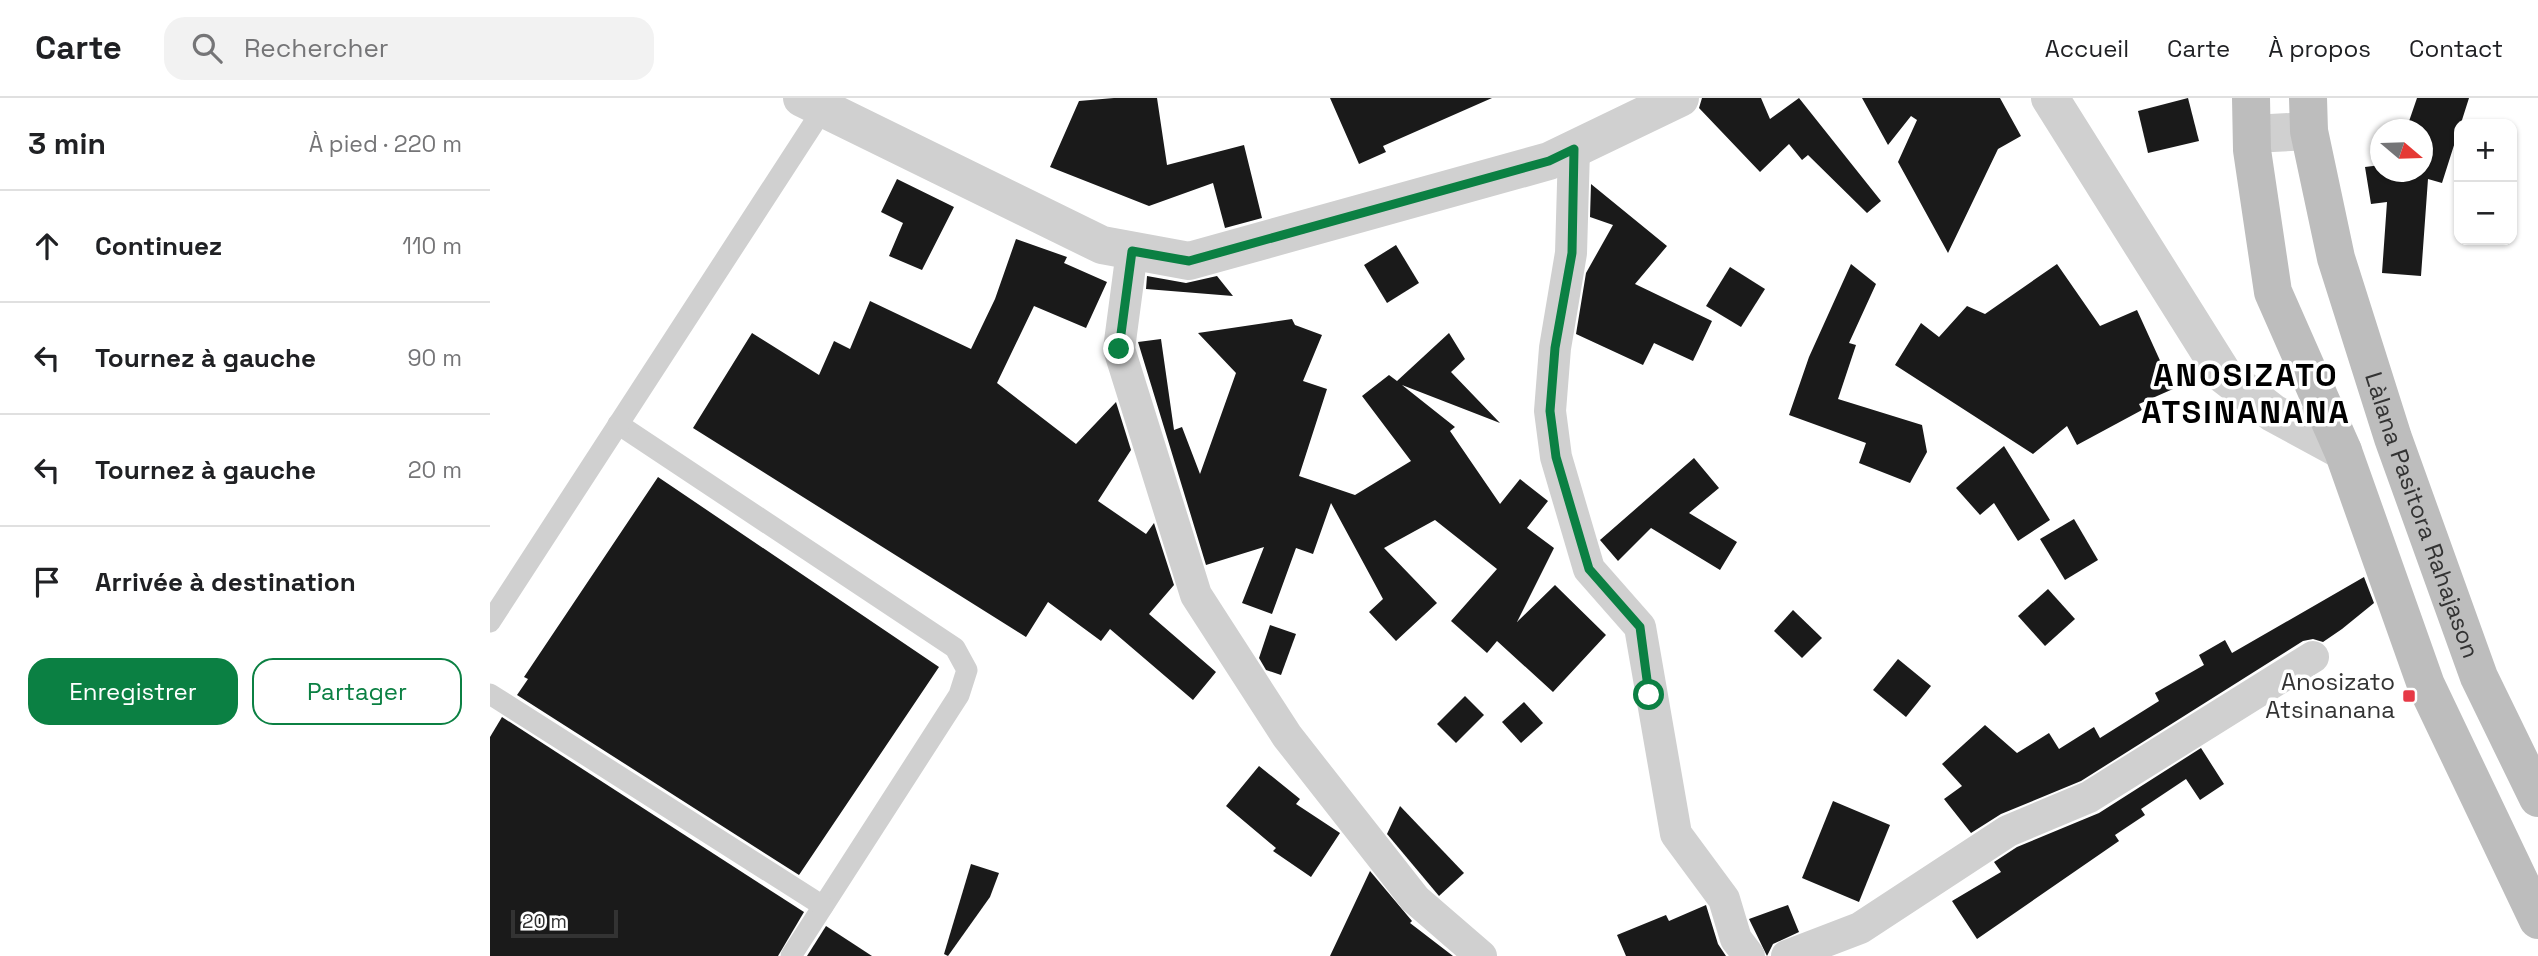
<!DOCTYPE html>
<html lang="fr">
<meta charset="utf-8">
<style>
:root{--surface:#fff;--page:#f2f2f2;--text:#202124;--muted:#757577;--line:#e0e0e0;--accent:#0b8043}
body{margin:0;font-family:"Space Grotesk",sans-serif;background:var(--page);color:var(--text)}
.controls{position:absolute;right:21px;top:21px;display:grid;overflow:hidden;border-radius:14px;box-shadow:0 2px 5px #0004}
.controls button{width:63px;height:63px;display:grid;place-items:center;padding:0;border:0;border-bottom:2px solid var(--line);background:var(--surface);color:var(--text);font:35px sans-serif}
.compass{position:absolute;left:1880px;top:21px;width:63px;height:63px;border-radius:50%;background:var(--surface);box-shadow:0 2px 5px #0004;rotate:109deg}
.scale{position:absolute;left:21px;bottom:18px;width:107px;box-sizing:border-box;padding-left:7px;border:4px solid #333;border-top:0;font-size:19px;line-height:24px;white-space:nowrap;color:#333;-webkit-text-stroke:5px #fff;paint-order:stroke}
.stop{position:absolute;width:21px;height:21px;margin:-16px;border:5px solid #0b8043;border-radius:50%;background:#fff}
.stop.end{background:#0b8043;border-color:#fff;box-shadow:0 2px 7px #0008}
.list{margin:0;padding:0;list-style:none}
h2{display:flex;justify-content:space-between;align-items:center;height:91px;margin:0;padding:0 28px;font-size:30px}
h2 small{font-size:23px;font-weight:400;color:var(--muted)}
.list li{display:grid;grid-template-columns:46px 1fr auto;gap:21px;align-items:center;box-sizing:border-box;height:112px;padding:0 28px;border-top:2px solid var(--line)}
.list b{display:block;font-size:26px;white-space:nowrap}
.list em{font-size:23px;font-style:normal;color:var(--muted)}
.actions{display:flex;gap:14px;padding:21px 28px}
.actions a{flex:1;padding:16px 0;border:2px solid var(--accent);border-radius:21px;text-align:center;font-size:24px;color:var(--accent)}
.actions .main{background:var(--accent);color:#fff}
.icon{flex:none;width:38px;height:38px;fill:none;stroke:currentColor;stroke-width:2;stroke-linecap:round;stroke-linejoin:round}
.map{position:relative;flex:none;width:2048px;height:858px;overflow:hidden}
header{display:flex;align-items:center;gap:42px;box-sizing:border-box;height:98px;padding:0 35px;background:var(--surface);border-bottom:2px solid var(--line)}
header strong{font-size:33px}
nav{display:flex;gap:38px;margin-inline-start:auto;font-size:24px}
.search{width:490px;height:63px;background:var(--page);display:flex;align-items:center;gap:18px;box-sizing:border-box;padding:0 24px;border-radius:21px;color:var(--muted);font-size:26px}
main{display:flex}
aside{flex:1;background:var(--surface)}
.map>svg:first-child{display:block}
.building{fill:#1a1a1a}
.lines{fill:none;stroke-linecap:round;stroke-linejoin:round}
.service{stroke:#d0d0d0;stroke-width:21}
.pedestrian{stroke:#d0d0d0;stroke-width:32}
.minor{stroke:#d0d0d0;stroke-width:38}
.secondary{stroke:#bdbdbd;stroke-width:38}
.route{stroke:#0b8043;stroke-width:9}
.poi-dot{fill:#e63946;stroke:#fff;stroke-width:2.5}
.labels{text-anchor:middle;stroke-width:7;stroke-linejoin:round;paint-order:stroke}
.street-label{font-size:24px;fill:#333;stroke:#fff}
.poi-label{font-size:24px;fill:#333;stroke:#fff;text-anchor:end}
.district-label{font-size:32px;font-weight:bold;letter-spacing:2px;fill:#000;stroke:#fff}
</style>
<header>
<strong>Carte</strong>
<div class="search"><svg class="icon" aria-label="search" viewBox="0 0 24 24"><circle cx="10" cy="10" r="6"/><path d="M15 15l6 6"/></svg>Rechercher</div>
<nav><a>Accueil</a><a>Carte</a><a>À propos</a><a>Contact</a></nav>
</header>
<main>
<aside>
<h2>3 min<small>À pied · 220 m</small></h2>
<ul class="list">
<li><svg class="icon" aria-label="ahead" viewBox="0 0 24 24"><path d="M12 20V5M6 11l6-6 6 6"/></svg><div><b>Continuez</b></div><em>110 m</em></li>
<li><svg class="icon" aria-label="left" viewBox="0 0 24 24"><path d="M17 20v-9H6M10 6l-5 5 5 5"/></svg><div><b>Tournez à gauche</b></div><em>90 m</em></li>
<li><svg class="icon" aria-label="left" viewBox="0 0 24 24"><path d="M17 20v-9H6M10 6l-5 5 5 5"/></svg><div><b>Tournez à gauche</b></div><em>20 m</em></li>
<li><svg class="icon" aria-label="arrive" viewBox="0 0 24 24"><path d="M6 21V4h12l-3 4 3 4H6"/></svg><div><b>Arrivée à destination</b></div></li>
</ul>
<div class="actions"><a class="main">Enregistrer</a><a>Partager</a></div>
</aside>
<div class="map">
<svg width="2048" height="858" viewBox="0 0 2048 858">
<rect width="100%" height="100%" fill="#fff"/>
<!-- building -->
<g class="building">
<path d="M624,0H667L677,67L754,47L772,120L735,130L723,85L659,108L560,69L589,3Z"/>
<path d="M840,0H1002L893,48L896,54L869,66Z"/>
<path d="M1212,0H1271L1280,21L1309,0L1391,103L1377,115L1318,57L1312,62L1299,46L1270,74L1209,10Z"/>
<path d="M1372,0H1510L1531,38L1508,51L1458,155L1408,64L1427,22L1421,18L1398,47Z"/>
<path d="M1698,0L1709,43L1658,55L1648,13Z"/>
<path d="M1927,0H1979L1952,85L1938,81L1931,178L1892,175L1897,104L1881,106L1875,69L1891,67V74H1933V32H1916Z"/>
<path d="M407,81L464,109L432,172L399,158L413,125L391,114Z"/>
<path d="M1101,86L1177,148L1145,186L1222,223L1203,263L1164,245L1153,267L1086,236L1096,175L1123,127L1100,119Z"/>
<path d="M526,141L577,159L574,165L617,184L596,230L544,208L507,285L586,346L626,304L641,352L608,403L656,436L664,425L684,487L659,516L726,574L703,602L620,531L611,543L558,504L536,539L203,330L262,235L329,277L344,243L360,251L380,203L481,251L505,201Z"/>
<path d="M906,147L929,185L897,205L874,167Z"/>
<path d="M1361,166L1386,186L1359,245L1366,247L1348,301L1432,327L1437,354L1420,385L1369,365L1376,345L1299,317L1319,259Z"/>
<path d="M1567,166L1610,228L1647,212L1683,291L1649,306L1652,312L1587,347L1577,328L1543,356L1405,267L1431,225L1449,239L1477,208L1495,216Z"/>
<path d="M1240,169L1275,191L1251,229L1216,208Z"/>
<path d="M657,178L696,185L727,178L743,198L656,191Z"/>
<path d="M802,221L805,227L832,237L813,283L837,291L809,378L865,397L921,363L872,298L899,277L907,283L959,235L975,261L961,274L1010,325L912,287L965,329L960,333L1010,406L1030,381L1058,403L1037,430L1064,450L1027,524L1065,487L1116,537L1063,594L1007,543L997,555L961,523L1007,471L945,422L894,450L947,505L906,543L879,514L893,501L841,405L823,456L806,450L782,516L752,505L774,449L716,467L648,244L671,241L684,332L692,329L710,376L746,275L708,235Z"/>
<path d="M1514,348L1560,422L1528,443L1504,405L1490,417L1466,390Z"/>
<path d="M1204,360L1229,390L1199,415L1247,444L1230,472L1161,430L1128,463L1110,442Z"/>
<path d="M168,379L449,569L309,777L27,597L38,581L34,579Z"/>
<path d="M1584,421L1608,462L1575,482L1550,441Z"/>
<path d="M1874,479L1884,505L1852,531L1833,544L1823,541L1813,543L1591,683L1511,716L1481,735L1454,701L1472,688L1452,666L1495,627L1527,655L1559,635L1569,651L1604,629L1610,640L1669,603L1665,595L1714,567L1709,557L1735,542L1742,555Z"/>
<path d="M1558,491L1585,521L1555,548L1528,518Z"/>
<path d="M1303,512L1332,540L1312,560L1284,533Z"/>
<path d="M780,527L806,536L791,577L776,572L769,560Z"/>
<path d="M1408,561L1441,588L1416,619L1383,592Z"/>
<path d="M975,598L994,617L966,645L947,626Z"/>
<path d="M1034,604L1053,625L1031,645L1012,624Z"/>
<path d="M12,619L314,814L288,858H0V639Z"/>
<path d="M1711,650L1734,686L1710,702L1696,681L1651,711L1655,717L1625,737L1629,743L1487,841L1462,803L1511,774L1504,764L1527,749L1609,715Z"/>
<path d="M769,668L810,701L806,706L850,735L821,779L783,753L786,750L736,708Z"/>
<path d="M1343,703L1400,727L1369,804L1312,780Z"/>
<path d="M910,708L974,775L949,798L897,736Z"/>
<path d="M481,766L509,775L500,799L458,858L454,856Z"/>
<path d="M880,773L922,823L920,825L963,858H840Z"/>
<path d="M1216,807L1228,846L1236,858H1136L1127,837L1176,817L1179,823Z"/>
<path d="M1298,807L1309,834L1283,846L1277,858L1259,821Z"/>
<path d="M336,828L382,858H317Z"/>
</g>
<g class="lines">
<!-- service -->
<g class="service">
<path d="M128,326L465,550L477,572L469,597L301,858"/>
<path d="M0,524L333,11"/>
<path d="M0,596L333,808"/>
</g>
<!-- pedestrian -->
<g class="pedestrian">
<path d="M1084,52L1081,155L1065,250L1060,313L1066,359L1099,471L1150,529L1186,736L1234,801L1246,841L1259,858"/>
<path d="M642,153L629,251L706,497L797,638L925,801L991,858"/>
<path d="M1297,858L1370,830L1518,733L1599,699L1823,559"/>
</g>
<!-- minor -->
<g class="minor">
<path d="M312,0L612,147L699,163L1059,63L1190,0"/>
<path d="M1560,0L1734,277L1783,315L1853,353"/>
<path d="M1762,36L1819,33"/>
</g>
<!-- secondary -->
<g class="secondary">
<path d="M1761,0L1762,52L1783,194L1853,353L1936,587L2048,822"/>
<path id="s1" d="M1818,0L1819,33L1846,160L1903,340L1989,579L2048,700"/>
</g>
</g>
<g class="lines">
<!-- route -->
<path class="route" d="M629,251L642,153L699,163L1059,63L1084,51L1082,155L1065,250L1060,313L1066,359L1099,471L1150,529L1159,597"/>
</g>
<!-- markers -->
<rect class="poi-dot" x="1912" y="591" width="14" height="14" rx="3.5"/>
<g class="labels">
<!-- street labels -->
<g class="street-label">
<text dy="8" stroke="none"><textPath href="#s1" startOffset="434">Làlana Pasitora Rahajason</textPath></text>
</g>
<!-- poi labels -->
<g class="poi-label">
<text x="1905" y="592">Anosizato<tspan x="1905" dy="28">Atsinanana</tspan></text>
</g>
<!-- district labels -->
<g class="district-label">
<text x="1756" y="288">ANOSIZATO<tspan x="1756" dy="37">ATSINANANA</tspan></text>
</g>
</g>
</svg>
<div class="controls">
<button>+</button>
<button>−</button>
</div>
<svg class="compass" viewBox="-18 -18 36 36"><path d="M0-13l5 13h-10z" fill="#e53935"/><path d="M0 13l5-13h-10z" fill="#757577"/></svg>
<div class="scale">20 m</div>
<div class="stop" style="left:1159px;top:597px"></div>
<div class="stop end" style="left:629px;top:251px"></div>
</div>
</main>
